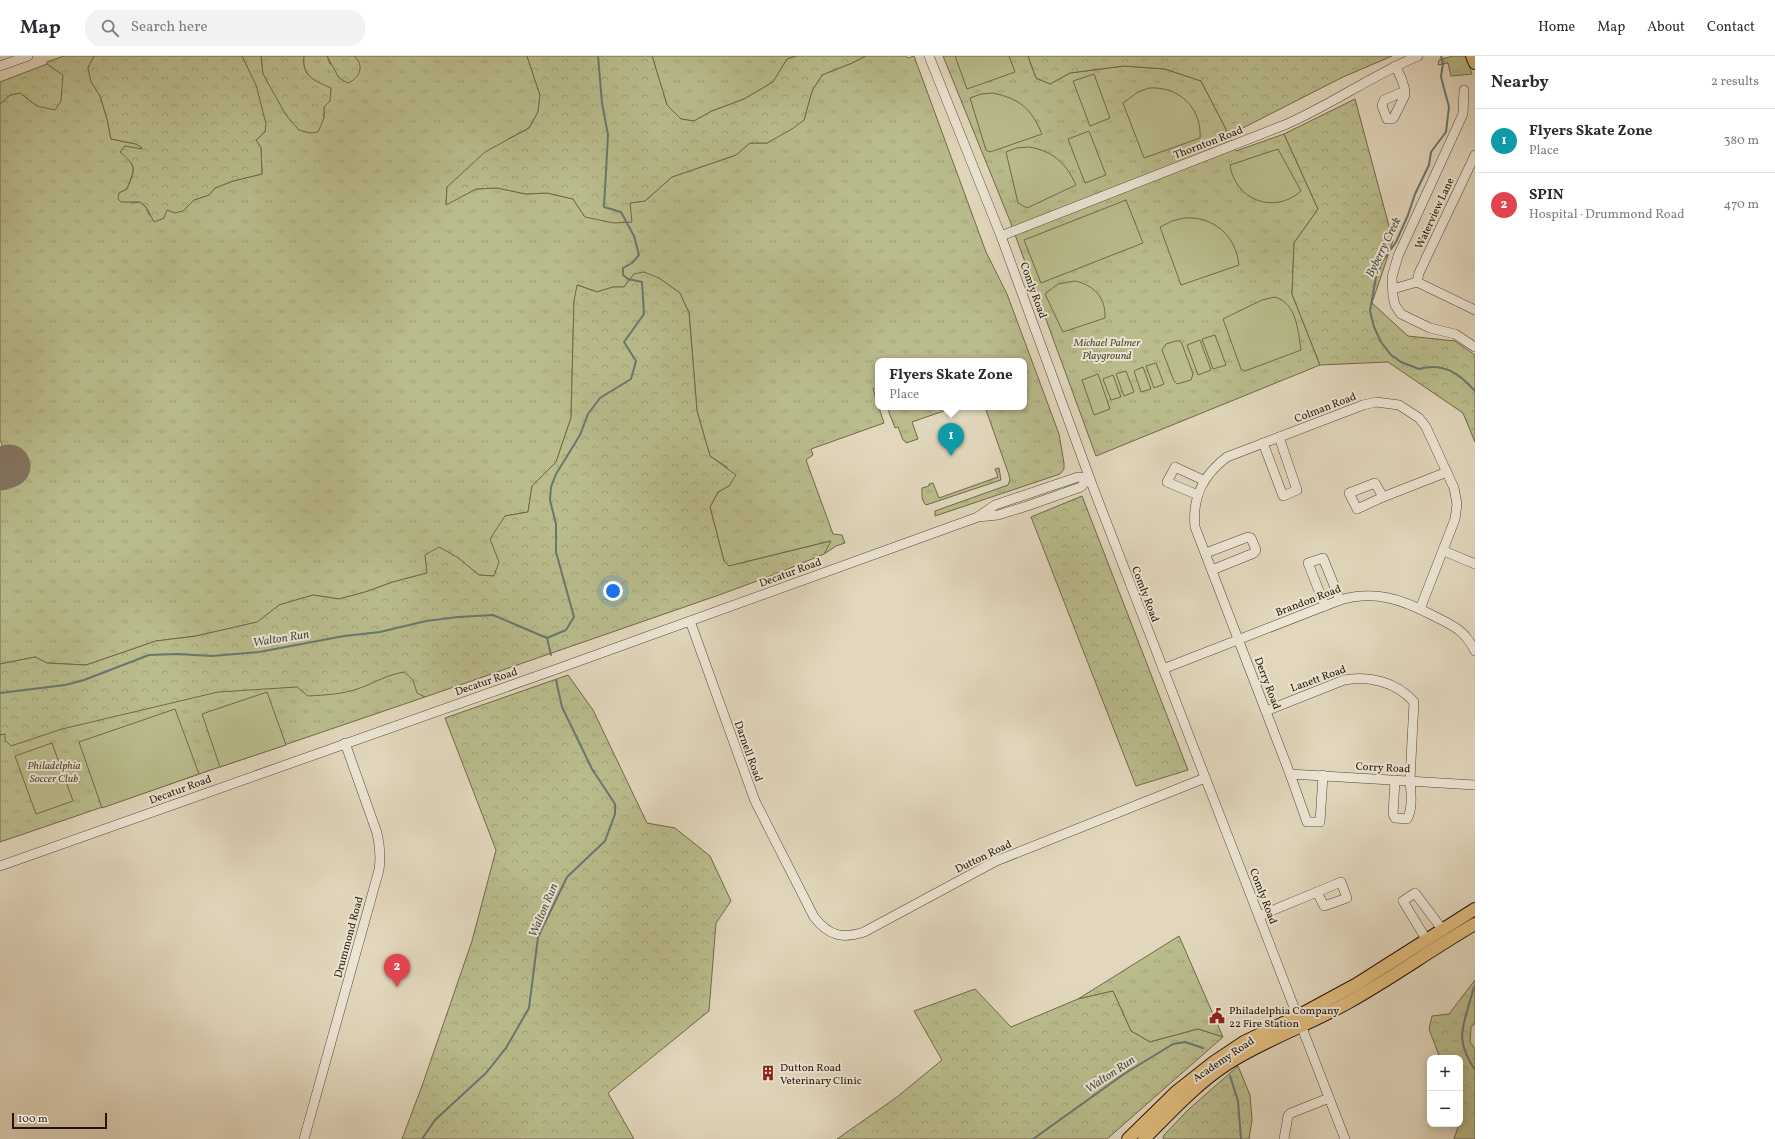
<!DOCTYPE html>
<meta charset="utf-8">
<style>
:root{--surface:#fff;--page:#f2f2f3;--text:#2b2b33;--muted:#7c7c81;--line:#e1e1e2;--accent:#8f2418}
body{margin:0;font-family:Vollkorn,serif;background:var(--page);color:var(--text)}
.controls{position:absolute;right:12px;bottom:12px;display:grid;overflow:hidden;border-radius:8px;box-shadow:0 2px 10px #0003}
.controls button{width:36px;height:36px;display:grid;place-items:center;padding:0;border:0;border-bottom:1px solid var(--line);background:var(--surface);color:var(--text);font:20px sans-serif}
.scale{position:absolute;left:12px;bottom:10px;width:95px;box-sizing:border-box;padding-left:4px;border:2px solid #251508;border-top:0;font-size:11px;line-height:14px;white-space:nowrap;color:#251508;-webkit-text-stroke:3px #ece5d4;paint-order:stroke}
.you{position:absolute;left:613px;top:535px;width:14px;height:14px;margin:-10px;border:3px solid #fff;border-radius:50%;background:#1a73e8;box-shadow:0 0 0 6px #1a73e833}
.badge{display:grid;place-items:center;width:26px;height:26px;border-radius:50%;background:var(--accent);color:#fff;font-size:13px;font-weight:700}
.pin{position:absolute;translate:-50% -33px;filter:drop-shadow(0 1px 2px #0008)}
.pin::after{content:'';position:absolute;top:21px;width:14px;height:12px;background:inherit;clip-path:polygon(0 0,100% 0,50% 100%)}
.popup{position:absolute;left:875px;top:302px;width:152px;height:52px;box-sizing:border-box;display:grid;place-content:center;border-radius:8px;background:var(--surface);filter:drop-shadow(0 1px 3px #0005);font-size:13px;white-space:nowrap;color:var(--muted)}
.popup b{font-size:15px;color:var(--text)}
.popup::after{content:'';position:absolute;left:50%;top:100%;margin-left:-8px;border:8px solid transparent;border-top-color:var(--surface)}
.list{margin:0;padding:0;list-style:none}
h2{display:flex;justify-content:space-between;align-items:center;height:52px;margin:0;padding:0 16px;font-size:17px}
h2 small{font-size:13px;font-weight:400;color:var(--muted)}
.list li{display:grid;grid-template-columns:26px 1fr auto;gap:12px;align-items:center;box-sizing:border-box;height:64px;padding:0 16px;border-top:1px solid var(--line)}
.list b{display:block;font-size:15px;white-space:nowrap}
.list p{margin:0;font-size:13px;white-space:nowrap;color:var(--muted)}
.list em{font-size:13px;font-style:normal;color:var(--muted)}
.icon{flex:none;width:22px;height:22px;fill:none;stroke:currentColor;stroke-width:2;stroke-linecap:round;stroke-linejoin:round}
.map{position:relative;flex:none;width:1475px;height:1083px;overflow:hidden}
header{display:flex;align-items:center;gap:24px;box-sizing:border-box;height:56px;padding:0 20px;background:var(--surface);border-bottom:1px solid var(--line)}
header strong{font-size:19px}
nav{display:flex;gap:22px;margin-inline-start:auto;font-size:14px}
.search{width:280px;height:36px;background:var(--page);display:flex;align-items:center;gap:10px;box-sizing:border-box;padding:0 14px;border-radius:16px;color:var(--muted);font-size:15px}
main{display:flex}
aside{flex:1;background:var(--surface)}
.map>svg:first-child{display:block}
.grass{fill:url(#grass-tufts);stroke:#70684a}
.forest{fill:url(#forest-crowns);stroke:#70684a}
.pitch{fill:#babc8c;stroke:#70684a}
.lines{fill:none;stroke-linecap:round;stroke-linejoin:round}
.stream{stroke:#687770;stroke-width:2}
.runway{stroke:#847662;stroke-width:43}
.minor-casing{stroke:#544635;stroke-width:10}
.major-casing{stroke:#251508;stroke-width:14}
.minor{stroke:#ece5d4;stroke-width:9}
.major{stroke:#e1bc7e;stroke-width:12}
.labels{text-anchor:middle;stroke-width:4;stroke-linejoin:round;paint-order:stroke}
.street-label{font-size:11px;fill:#251508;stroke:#ece5d4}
.park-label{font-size:11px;font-style:italic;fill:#524730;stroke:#ece5d4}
.poi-label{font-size:11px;fill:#251508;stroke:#ece5d4;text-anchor:start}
.water-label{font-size:12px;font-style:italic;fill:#4c4e45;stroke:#ece5d4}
</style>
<header>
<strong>Map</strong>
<div class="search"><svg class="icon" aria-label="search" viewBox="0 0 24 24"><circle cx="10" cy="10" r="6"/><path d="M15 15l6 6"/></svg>Search here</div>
<nav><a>Home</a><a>Map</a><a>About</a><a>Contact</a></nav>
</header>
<main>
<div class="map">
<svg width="1475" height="1083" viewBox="0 0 1475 1083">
<defs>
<pattern id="grass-tufts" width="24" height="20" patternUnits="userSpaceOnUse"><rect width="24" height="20" fill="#babc8c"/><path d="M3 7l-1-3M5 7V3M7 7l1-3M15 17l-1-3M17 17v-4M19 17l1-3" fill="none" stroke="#a0a177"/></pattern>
<pattern id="forest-crowns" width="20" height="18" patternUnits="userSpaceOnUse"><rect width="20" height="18" fill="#babc8c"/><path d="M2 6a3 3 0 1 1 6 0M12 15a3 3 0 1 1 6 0" fill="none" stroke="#a0a177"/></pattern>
</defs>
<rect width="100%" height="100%" fill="#e2d7bd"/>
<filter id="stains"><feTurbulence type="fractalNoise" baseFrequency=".005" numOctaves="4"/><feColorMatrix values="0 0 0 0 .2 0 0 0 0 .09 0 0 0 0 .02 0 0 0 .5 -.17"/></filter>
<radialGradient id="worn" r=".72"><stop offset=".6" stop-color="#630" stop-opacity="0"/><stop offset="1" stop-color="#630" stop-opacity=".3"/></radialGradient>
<!-- grass -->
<g class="grass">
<path d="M64,0H94L88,12L91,25L100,40L107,63L111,83L136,88L141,91L142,94L125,90L121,96C138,111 134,113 127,133L119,137L132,147L140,146L146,151L149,159L167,154L183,155L194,144L209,139L215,132L233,125L262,118L261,92L256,84L265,76L242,0H261L263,18L324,62V51L331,33C316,25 301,21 304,0H327L330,8L359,5L354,0H527L540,39L538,56L529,72L510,82L447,131L446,148L476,133L497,132L526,138L547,137L573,143L585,161L630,147L645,145L672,121L736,99L750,87H767L804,64L812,35L822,19L852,7L866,0H906L908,2L914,0L986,196L1007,238L1059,378L1064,407V413L1060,418L935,460V455L1008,429L1010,424L1009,419L985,351H1024V305H878V331L873,333L884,367L811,393L813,399L806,404L833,478L842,479L845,487L836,490L824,498L830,485L729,510L724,505L710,451L718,436L729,430L727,411L710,400L697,355L689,257L680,237L659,222L634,218L624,231H613L597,236L578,229L574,245L571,362L556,406L532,430L528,456L505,460L500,506L494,520L479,519L457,501L427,517L393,526L365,536L339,543L313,539L279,549L258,566L196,580L156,585L86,609L47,607L35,601L0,608V433L15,427L0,383V48L10,39L20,37L37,50L63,20L47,8V6Z"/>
<path d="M652,0H797L787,3L773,26L744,43L712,55L694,65L681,63L667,49Z"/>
<path d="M943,0H1028L1036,22L1050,28L1070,17L1124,10L1165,13L1201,25L1229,79L1236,95L1284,78L1318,153L1294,187L1292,238L1320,309L1096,400L1010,165Z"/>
<path d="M1453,0H1466L1472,18L1451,20L1448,7L1438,9L1439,4Z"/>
<path d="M887,351H955L912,366L918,383L906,387L905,385L903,384L898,371L895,372Z"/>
<path d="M999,412L1001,424L926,449C921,444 922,438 922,432L929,430V428L933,427L939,442L998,421L995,413Z"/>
<path d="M412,610L425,641L0,786V679L56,664L248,620Z"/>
<path d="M1179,880L1223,981L1198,973L1150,986L1131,975L1113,935L1078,943Z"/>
</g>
<!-- forest -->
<g class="forest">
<path d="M94,0H242L256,29L266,68L265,76L256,84L261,92L262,118L233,125L215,132L209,139L194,144L183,155L175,157L167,154L164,162L154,166L146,151L140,146H121L118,143L119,137L127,133C135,113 138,111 120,96L125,90L142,93L141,91L136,88L111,83L107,63L100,40L91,26L88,12Z"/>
<path d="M261,0H304C301,21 316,25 331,32L330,45L324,51V62L318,76L310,77L299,74L286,59L263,18Z"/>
<path d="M327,0H354C365,9 360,22 348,27L339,22Z"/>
<path d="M527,0H652L667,49L681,63L694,65L712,55L744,43L773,26L787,3L797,0H866L852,7L822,19L812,35L804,64L792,73L767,87H750L736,99L672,121L645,145L630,147L632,166L614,167L585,161L573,143L547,137L526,138L497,132L476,133L446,149L447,131L485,96L529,72L538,56L540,39Z"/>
<path d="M1028,0H1392L1343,21L1229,79L1201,25L1165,13L1124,10L1070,17L1050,28L1036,22Z"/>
<path d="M47,8L63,19L61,45L55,54L37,50L20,37L10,39L0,48V26Z"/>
<path d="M1355,43L1393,185L1372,247L1408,280L1455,285L1475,299V386L1463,357L1388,306L1320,309L1292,238L1294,187L1318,153L1284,78Z"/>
<path d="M644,216L659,222L680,237L689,257L697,355L710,400L736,419L729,430L718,436L710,451L724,505L729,510L831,485L824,498L776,518L719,539L425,641L417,637L413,624L404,616C386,619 377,626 360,632C344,638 326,639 308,640L297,631L218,636L62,673L11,690L5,684V678L0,679V608L35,601L47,607L86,609L156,585L196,580L257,566L279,549L313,539L339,543L365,536L393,526L427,517L425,499L439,491L457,501L479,519L494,520L499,506L490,483L505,460L528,456L532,430L556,406L571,362L574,245L577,229L597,236L613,231H624L634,218Z"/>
<path d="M1082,440L1188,714L1136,730L1031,461Z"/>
<path d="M568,619L593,654L647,767L675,772L710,800L731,845L716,867L709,955L608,1037L634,1083H402L422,1030L472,885L496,794L445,662Z"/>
<path d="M1475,924V968L1471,971L1470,986L1475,993V1083H1454L1459,1068H1460V1002H1440L1429,973L1432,960L1449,958Z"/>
<path d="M975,933L1011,971L1078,943L1113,935L1131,975L1150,986L1198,973L1223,981L1107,1083H837L897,1041L942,1004L914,955Z"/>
<path d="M1238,1010L1250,1039L1252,1064L1249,1083H1163L1164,1079L1189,1053Z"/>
</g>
<!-- pitch -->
<g class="pitch">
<path d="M955,0H1009L1015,16L967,33Z"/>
<path d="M1094,18L1110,62L1090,70L1073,25Z"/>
<path d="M1149,32C1179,30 1202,52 1200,82L1144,102L1123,47L1138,36Z"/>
<path d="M993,37C1020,43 1031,52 1042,78L990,96L986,94L970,42L981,38Z"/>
<path d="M1089,75L1106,119L1085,127L1068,83Z"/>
<path d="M1029,91C1053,95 1066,107 1076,129L1027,152L1018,147L1006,96L1016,92Z"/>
<path d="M1278,93L1301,135C1274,159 1235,144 1230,109Z"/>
<path d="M1126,144L1143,187L1041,227L1024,184Z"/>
<path d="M1184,162C1214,160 1236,180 1239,209L1181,229L1160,171L1172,165Z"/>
<path d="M1075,225C1094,229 1106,242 1105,262L1063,276L1045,238L1058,228Z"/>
<path d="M1275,241C1297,248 1298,275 1301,294L1245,315L1241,313L1223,263L1262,244Z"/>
<path d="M1215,279L1226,309L1213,313L1202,283Z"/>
<path d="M1200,284L1211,314L1198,319L1187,289Z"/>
<path d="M1176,285H1180L1182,288L1193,318L1191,324L1177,328L1174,325L1162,294L1166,288Z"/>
<path d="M1156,307L1164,328L1154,332L1146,310Z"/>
<path d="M1143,311L1151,333L1141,336L1134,315Z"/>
<path d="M1126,315L1134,336L1124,340L1116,318Z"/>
<path d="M1098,318L1110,353L1094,359L1082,324Z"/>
<path d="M1113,319L1121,341L1111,344L1103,323Z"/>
<path d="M267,636L286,689L220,711L202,658Z"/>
<path d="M175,653L199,718L102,752L79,686Z"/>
<path d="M52,687L73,745L36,758L15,700Z"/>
</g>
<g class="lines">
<!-- stream -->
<g class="stream">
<path d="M1441,0L1443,7L1441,21L1449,51L1446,76L1431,96L1429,109L1415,138L1408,159L1396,186L1382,206L1376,221L1370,255L1374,271L1381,286L1391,299L1401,306L1419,313C1443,306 1459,317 1475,335"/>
<path d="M547,582L566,574L574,561L556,496V468L550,444L551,431L556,418L580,379L588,358L600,342L631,323L636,305L624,286L644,258L642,226L628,223L623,219V212L632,207L639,199L634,180L621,156L604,151L608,79L602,47L598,0"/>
<path d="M547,582L551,599"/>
<path d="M0,637L65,629L84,624L149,599L177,598L212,600L259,596L344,580L380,576L426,565L458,561L493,559L547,582"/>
<path d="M1475,931L1473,934C1464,970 1453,981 1475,1014"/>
<path d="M1230,1020L1238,1045L1241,1083"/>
<path d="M422,1083L435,1064L486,1017L506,992L529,952L538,881L567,821L605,785L615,758V748L592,713L562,651L556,624"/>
<path d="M1033,1083L1124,1018L1173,988L1185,986L1203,992"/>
</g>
<!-- runway -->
<path class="runway" d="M0,413L9,410"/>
<defs>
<g id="minor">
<path d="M929,0L1001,180L1094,434L1345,1083"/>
<path d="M0,10L28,0"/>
<path d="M1395,10C1400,19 1405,28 1405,39L1394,61L1392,63H1387L1382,50L1384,44L1405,35"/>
<path d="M1464,34L1463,58L1398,200L1392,221L1393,240L1395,249L1401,258L1430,272L1455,278L1475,291"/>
<path d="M1001,180L1287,68C1332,48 1373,19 1418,0"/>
<path d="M1417,226L1419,217L1475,99"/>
<path d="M1417,226L1475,254"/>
<path d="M1393,233L1417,226"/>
<path d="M1263,387L1283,440L1297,434L1279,381"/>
<path d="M1375,427L1383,441L1357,453L1349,437Z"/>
<path d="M1198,439L1167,426L1175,411L1203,424"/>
<path d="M1383,441L1447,416"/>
<path d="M979,460L995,449L1078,421L1089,422"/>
<path d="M1444,495L1475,508"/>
<path d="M1206,497L1248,481L1251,482L1256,494L1254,497L1212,514"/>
<path d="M1325,550L1308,507L1323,502L1340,544"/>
<path d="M690,565L755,745L814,861C829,880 842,883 864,876L996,805L1205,722"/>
<path d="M1163,613L1340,544C1375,534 1401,543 1432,559C1453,570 1464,573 1475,595"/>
<path d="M1266,655L1344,624C1368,619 1397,626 1414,646L1410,724C1411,736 1413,753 1407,763L1395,762L1393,758L1395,724"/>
<path d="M1290,718L1475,729"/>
<path d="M1323,719L1320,766H1307L1290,718L1195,471C1192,441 1203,419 1227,401L1363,349L1376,346L1399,349L1419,362L1426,371L1454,432L1457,448L1455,463L1420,553"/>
<path d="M0,810L557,613L978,461L998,459L1027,450L1081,431L1089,422"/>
<path d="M1341,826L1347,842L1324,850L1317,836Z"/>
<path d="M1259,860L1317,836"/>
<path d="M1426,883L1403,845L1415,837L1442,873"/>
<path d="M304,1083L379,814C381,801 380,790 377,777L345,687"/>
<path d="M1284,1083L1288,1060L1291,1057L1329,1042"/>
</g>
<g id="major">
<path d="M1472,0L1475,7"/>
<path d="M1128,1083L1176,1036L1214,1006L1244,986L1298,960L1357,928L1475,853"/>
<path d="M1144,1083C1170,1057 1196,1028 1227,1008C1266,983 1309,969 1349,946C1392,922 1432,893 1475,868"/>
</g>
</defs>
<!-- minor casing -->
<use href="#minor" class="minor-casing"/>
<!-- major casing -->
<use href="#major" class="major-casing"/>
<!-- minor -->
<use href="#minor" class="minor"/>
<!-- major -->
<use href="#major" class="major"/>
</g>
<!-- icons -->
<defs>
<symbol id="civic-bare" viewBox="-9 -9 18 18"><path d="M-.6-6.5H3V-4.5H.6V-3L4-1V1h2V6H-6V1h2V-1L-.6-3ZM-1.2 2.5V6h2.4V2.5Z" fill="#8f2418" stroke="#ece5d4" stroke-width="2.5" paint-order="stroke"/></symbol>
<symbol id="building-bare" viewBox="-9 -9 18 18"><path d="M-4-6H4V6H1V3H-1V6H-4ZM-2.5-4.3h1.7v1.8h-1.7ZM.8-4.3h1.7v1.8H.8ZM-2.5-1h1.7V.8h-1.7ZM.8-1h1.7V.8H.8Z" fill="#8f2418" stroke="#ece5d4" stroke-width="2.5" paint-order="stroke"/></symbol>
</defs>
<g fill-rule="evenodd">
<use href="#civic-bare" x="1206" y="949" width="22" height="22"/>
<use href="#building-bare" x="757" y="1006" width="22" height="22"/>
</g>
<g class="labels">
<!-- street labels -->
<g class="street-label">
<text transform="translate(1208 86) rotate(-21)" y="4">Thornton Road</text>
<text transform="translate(1434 157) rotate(-65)" y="4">Waterview Lane</text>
<text transform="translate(1034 234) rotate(70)" y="4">Comly Road</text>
<text transform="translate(1325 351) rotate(-21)" y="4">Colman Road</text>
<text transform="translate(790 516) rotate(-20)" y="4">Decatur Road</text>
<text transform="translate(1146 538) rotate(69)" y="4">Comly Road</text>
<text transform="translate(1308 544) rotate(-21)" y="4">Brandon Road</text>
<text transform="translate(1318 622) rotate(-20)" y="4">Lanett Road</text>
<text transform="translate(486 625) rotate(-19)" y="4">Decatur Road</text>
<text transform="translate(1268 627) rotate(69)" y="4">Derry Road</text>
<text transform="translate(749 695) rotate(70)" y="4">Darnell Road</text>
<text transform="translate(1383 711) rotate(3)" y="4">Corry Road</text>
<text transform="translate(180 733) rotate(-20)" y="4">Decatur Road</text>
<text transform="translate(983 800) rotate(-26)" y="4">Dutton Road</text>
<text transform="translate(1264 840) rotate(69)" y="4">Comly Road</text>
<text transform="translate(348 881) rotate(-75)" y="4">Drummond Road</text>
<text transform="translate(1223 1003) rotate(-34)" y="4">Academy Road</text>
</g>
<!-- park labels -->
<g class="park-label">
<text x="1107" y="290">Michael Palmer<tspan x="1107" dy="13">Playground</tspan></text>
<text x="54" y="713">Philadelphia<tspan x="54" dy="13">Soccer Club</tspan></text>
</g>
<!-- poi labels -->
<g class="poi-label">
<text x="1229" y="958">Philadelphia Company<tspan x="1229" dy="13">22 Fire Station</tspan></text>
<text x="780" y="1015">Dutton Road<tspan x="780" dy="13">Veterinary Clinic</tspan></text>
</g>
<!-- water labels -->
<g class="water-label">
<text transform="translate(1383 191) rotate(-64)" y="4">Byberry Creek</text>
<text transform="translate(281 582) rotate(-9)" y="4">Walton Run</text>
<text transform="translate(543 854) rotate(-67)" y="4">Walton Run</text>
<text transform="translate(1110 1018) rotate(-34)" y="4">Walton Run</text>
</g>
</g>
<rect width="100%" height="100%" filter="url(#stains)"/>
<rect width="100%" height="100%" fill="url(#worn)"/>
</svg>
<div class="controls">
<button>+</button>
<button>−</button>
</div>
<div class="scale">100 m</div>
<div class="you"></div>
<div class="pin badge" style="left:951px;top:400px;background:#0f9aa8">1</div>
<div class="popup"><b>Flyers Skate Zone</b>Place</div>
<div class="pin badge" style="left:397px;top:931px;background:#e0444e">2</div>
</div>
<aside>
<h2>Nearby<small>2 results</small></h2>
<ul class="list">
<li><span class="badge" style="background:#0f9aa8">1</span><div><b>Flyers Skate Zone</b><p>Place</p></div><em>380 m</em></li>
<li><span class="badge" style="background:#e0444e">2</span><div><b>SPIN</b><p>Hospital · Drummond Road</p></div><em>470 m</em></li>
</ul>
</aside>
</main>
